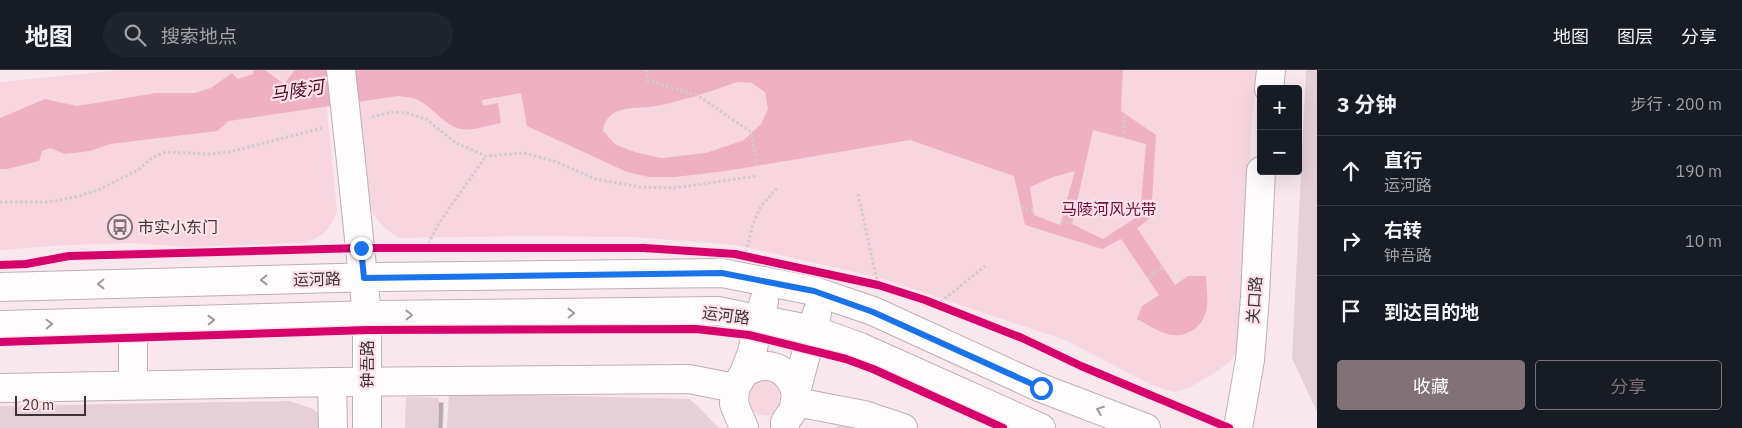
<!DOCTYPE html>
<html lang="zh">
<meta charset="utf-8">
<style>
:root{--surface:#171b24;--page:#20242c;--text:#f1f3f6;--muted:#9ea1a6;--line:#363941;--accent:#807276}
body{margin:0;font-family:"IBM Plex Sans","Noto Sans SC",sans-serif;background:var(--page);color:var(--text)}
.controls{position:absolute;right:15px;top:15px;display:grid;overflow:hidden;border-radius:5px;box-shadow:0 5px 20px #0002}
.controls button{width:45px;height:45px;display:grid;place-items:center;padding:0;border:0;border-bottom:1px solid var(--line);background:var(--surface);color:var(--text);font:25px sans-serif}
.scale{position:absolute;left:15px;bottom:12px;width:71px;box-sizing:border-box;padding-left:5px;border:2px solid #403336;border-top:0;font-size:14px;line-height:18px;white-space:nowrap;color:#403336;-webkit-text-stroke:4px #fee2ea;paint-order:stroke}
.stop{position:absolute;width:15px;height:15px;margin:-11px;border:4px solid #1a73e8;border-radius:50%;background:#fff}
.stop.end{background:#1a73e8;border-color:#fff;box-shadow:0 1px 5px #0008}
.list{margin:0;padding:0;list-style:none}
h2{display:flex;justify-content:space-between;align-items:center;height:65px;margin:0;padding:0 20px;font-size:21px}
h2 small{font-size:16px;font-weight:400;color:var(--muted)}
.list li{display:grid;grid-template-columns:32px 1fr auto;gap:15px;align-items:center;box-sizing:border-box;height:70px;padding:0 20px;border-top:1px solid var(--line)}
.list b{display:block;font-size:19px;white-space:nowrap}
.list p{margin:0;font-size:16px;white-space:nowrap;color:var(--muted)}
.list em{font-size:16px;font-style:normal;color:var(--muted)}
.actions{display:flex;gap:10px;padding:15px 20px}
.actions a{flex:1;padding:11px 0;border:1px solid var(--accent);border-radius:5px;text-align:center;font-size:18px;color:var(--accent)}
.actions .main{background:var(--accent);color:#fff}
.icon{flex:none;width:28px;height:28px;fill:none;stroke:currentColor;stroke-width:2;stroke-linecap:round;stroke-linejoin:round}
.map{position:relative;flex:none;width:1317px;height:358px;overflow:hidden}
header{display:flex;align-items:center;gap:30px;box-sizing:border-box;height:70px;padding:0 25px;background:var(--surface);border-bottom:1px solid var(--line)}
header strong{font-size:24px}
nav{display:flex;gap:28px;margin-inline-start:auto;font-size:18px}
.search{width:350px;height:45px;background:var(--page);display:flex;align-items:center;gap:12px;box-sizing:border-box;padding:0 18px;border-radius:28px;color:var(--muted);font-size:19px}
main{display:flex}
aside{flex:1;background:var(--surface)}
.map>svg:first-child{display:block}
.green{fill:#f7d6e0}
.water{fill:#f0b0c4;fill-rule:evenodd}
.building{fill:#e4d0d6;filter:url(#shadow)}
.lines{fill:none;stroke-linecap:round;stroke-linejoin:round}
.minor-casing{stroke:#bdb0b4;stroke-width:30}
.path{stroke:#d1cccc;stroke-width:3;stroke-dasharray:2.5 2.5;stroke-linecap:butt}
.minor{stroke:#fefcfc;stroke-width:28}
.minor-bridge-casing{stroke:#bdb0b4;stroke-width:30;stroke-linecap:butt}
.minor-bridge{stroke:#fefcfc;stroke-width:28}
.cycleway-casing{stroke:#fee2ea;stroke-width:11}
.cycleway{stroke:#d6006c;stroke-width:8}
.oneway{stroke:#9f9899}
.route{stroke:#1a73e8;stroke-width:6}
.labels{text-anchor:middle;stroke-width:4.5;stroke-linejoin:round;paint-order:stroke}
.park-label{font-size:16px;fill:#710f3c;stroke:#fee2ea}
.poi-label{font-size:16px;fill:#403336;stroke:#fee2ea;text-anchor:start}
.street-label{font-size:16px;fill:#403336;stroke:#fee2ea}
.water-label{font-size:18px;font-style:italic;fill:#500528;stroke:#fee2ea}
</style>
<header>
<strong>地图</strong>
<div class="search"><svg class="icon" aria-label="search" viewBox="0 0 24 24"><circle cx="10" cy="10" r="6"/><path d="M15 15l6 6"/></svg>搜索地点</div>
<nav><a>地图</a><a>图层</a><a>分享</a></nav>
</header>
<main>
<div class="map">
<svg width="1317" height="358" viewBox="0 0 1317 358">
<defs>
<filter id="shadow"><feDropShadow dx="4.5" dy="4.5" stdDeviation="0" flood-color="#0004"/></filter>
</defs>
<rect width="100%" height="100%" fill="#f8e8ed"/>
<!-- green -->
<g class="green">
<path d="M121,0H323L337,141C331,159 320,170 301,173L187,177L133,173L67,175L0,180V12Z"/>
<path d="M355,0H1258L1252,47L1241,275L1232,290L1212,305L1190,317L1176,322L1166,320L1152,315L1065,270L880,208L736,175L632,167L524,166L398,168L386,159L372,143L366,120Z"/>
<path d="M750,310L780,312L779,340C769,349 759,346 750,338Z"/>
</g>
<!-- water -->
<path class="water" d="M254,0H265L284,14L295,0H1123L1121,41L1156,65L1151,148L1137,158L1175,215L1188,206H1206C1206,217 1209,230 1206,241C1202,260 1182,270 1164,263C1155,260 1146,253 1137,249L1142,236L1159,225L1121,169L1102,179L1025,155L1014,106L910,70L726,101L675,107H649L627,102L527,56L521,23L482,30L483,36L498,33L501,53C490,55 472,61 462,59C446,57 434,39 420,31C413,27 405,27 398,26L229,51L217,61L110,74L90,81L65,84L50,78L42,81L39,91L7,99H0V48L45,29L77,36L156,23H195L211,18L232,3L238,9L253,4ZM737,12L752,13L765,22L768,39L761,54L744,70L706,83L662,88L638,83L616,75L603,61C604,52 608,46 616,42C627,37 638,38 650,37C680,32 709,22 737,12ZM1093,60L1146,74L1140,145L1103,169L1072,154ZM1075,101L1060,155L1034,145L1030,117L1053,107Z"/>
<!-- building -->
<g class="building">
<path d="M1306,0H1317V342L1292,288Z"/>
<path d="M449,323L690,329L718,358H447Z"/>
<path d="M406,327L439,328L438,358H405Z"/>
<path d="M290,331L313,339L324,349L325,358H0V336Z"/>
<path d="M842,350L861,358H836Z"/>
</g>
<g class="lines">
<defs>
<g id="minor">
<path d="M1269,19L1271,0"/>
<path d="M350,82L367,245V358"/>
<path d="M0,217L375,207L722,203L814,221L873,241L1041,318L1146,358"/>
<path d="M133,252V315"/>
<path d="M0,255L376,245L718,241L813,260L860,277L1041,358"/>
<path d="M744,303C767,289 787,296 796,322"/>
<path d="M332,312L689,309L735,318"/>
<path d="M0,318L332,312L333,358"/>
<path d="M796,332L864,345L903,358"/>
<path d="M744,358L734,334L735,318L744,303L752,282L764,231"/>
<path d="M785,358V352L794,339L796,322L817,243"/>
<path d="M1238,358L1250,290L1255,227L1261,101"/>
</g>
</defs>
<!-- minor casing -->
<use href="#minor" class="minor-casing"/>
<!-- path -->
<g class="path">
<path d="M646,0L648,11L697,25L751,62L757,95"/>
<path d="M372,47L392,42L407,43L426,49L456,73L486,86L524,83L554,91L595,109L640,117L674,118L757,106"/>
<path d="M1123,68L1125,44"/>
<path d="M858,124L878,215"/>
<path d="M0,132H50L79,126L98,120L138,100L153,87L166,82L210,84L229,82L322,58"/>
<path d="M1021,137L1033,141"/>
<path d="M1061,151L1072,154"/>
<path d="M426,178L439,153L486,86"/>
<path d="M746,182L753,154L761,136L778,117"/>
<path d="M1148,208L1163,197"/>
<path d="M937,235L985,196"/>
</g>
<!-- minor -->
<use href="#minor" class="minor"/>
<defs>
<path id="minor-bridge" d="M341,0L350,82"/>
</defs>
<!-- minor-bridge casing -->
<use href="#minor-bridge" class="minor-bridge-casing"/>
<!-- minor-bridge -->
<use href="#minor-bridge" class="minor-bridge"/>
<defs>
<g id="cycleway">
<path d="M0,195L26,194L69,186L361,178H644L735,184L878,215L925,230L1022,268L1081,296L1229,358"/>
<path d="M0,272L368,260L696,259L749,265L846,289L873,299L1003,358"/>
</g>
</defs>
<!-- cycleway casing -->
<use href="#cycleway" class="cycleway-casing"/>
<!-- cycleway -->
<use href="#cycleway" class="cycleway"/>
</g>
<!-- one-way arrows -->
<defs><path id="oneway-chevron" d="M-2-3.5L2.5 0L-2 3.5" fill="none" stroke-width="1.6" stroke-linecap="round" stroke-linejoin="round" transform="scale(1.25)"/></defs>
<g class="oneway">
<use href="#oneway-chevron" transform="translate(264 210) rotate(179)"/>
<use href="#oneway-chevron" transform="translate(101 214) rotate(179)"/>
<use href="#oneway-chevron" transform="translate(571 243) rotate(-1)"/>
<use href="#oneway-chevron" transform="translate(409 245) rotate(-1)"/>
<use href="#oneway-chevron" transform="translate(211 250) rotate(-2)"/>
<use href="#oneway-chevron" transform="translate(49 254) rotate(-2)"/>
<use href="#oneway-chevron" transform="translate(1100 340) rotate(-159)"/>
</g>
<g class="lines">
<!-- route -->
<path class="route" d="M361,178L364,208L722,203L814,221L873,242L1041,318"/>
</g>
<!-- icons -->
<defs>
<symbol id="bus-ring" viewBox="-11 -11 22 22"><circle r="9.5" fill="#fee2ea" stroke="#807276" stroke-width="1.5"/><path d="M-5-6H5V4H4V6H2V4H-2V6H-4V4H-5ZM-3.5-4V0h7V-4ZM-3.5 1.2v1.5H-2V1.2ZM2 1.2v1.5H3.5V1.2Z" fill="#807276"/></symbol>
</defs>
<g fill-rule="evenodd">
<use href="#bus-ring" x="106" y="143" width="28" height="28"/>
</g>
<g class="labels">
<!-- park labels -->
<g class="park-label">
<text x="1109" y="145">马陵河风光带</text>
</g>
<!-- poi labels -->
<g class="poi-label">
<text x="138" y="163">市实小东门</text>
</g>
<!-- street labels -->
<g class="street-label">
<text transform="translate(317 209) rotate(-1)" y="6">运河路</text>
<text transform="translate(1254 230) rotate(-86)" y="6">关口路</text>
<text transform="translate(726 245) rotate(7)" y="6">运河路</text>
<text transform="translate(367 294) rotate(-90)" y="6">钟吾路</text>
</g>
<!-- water labels -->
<g class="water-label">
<text transform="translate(297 21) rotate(-9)" y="6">马陵河</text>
</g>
</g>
</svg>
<div class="controls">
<button>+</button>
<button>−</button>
</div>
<div class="scale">20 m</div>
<div class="stop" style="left:1041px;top:318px"></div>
<div class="stop end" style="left:361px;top:178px"></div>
</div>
<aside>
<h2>3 分钟<small>步行 · 200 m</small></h2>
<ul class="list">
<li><svg class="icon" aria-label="ahead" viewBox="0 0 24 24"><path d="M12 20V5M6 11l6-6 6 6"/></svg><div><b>直行</b><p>运河路</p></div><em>190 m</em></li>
<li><svg class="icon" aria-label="right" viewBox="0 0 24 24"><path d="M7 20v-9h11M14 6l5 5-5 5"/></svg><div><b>右转</b><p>钟吾路</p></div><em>10 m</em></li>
<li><svg class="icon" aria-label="arrive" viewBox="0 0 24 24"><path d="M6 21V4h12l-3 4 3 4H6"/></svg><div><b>到达目的地</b></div></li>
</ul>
<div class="actions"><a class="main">收藏</a><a>分享</a></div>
</aside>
</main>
